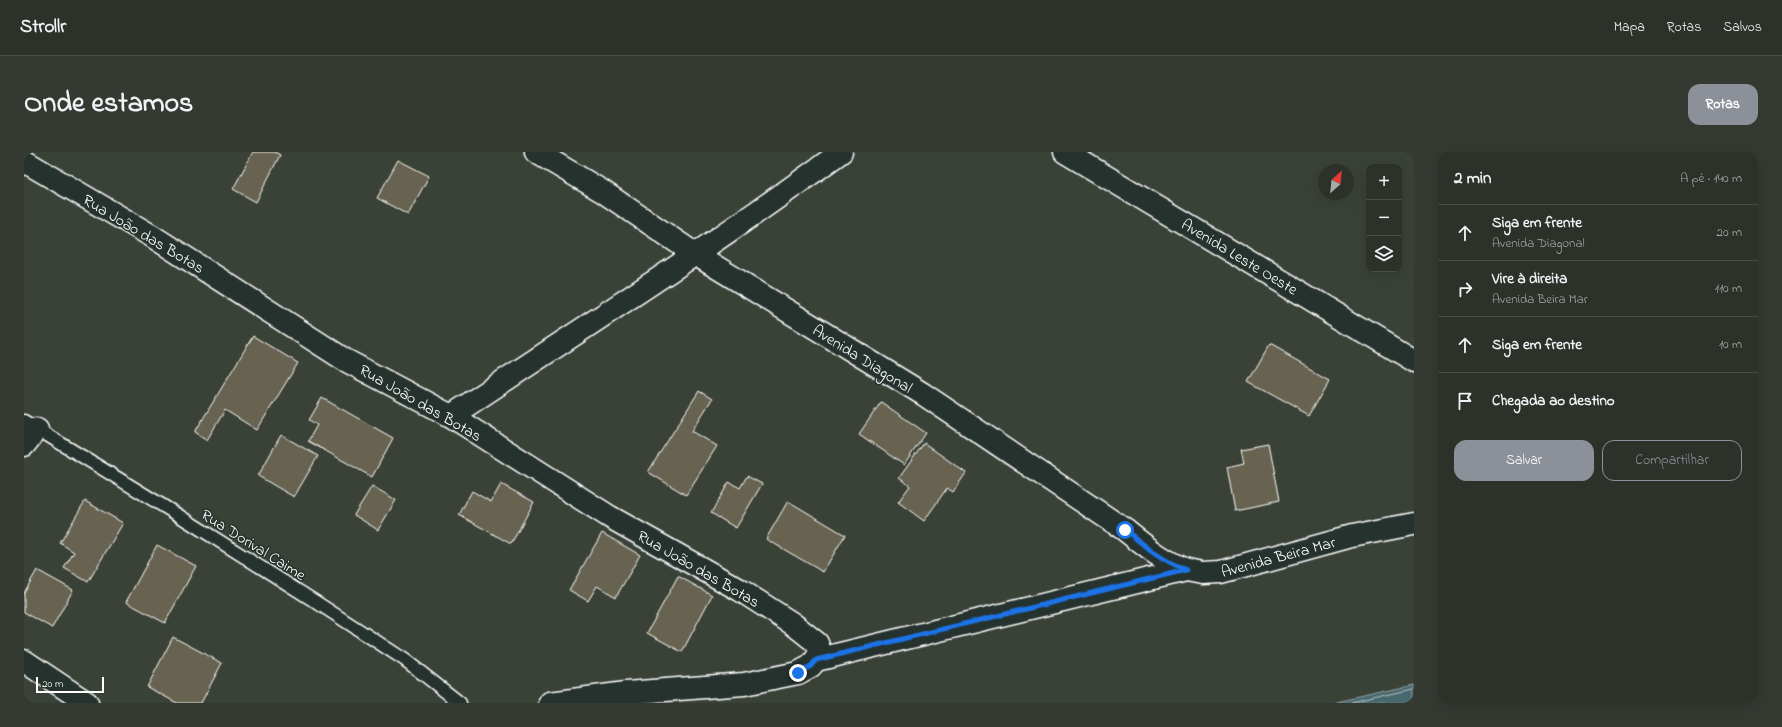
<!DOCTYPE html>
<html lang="pt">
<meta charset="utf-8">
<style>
:root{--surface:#2c322a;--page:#343a32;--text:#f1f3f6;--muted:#a6aaa8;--line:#484d47;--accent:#8c9099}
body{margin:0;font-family:"Indie Flower",sans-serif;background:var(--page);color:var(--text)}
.controls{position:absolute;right:12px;top:12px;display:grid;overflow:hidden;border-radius:8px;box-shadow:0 4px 16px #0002}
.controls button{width:36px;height:36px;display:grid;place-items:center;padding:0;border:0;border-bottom:1px solid var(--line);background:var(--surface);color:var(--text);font:20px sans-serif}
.compass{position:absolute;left:1294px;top:12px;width:36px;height:36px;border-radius:50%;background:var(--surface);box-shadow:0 4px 16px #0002;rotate:27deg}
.scale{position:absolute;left:12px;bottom:10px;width:68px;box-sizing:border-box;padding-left:4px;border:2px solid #fff;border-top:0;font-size:11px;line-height:14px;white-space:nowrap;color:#fff;-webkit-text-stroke:3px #26332d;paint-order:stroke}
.stop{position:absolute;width:12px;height:12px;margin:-9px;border:3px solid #1a73e8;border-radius:50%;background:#fff}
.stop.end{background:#1a73e8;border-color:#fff;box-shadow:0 1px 4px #0008}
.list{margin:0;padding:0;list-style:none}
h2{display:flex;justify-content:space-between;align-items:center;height:52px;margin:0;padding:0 16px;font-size:17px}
h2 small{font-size:13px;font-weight:400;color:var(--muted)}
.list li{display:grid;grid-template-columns:26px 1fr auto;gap:12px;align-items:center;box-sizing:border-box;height:56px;padding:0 16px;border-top:1px solid var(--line)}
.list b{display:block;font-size:15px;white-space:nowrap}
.list p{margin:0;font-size:13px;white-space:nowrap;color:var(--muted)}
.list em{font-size:13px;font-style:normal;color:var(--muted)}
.actions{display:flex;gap:8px;padding:12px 16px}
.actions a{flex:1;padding:9px 0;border:1px solid var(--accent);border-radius:12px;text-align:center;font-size:14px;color:var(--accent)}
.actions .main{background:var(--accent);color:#fff}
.icon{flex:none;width:22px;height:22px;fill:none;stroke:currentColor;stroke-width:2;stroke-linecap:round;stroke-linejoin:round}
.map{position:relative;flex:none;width:1390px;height:551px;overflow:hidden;border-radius:12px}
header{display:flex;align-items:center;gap:24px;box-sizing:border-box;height:56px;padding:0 20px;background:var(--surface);border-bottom:1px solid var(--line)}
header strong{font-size:19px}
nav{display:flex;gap:22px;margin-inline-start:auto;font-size:14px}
.intro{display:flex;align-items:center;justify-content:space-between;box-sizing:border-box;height:96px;padding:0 24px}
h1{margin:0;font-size:28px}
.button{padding:10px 18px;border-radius:12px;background:var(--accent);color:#fff;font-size:14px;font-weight:700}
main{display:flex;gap:24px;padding:0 24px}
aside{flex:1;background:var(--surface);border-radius:12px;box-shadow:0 4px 16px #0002}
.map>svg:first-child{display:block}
.water{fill:#47676d;stroke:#91a4a7}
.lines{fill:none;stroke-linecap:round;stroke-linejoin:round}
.shore{stroke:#b5c2c5;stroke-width:1}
.building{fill:#686451;stroke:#fff}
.service-casing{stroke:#fff;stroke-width:15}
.minor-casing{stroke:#fff;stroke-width:25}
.service{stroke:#26332d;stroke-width:12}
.minor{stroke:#26332d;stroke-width:22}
.route{stroke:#1a73e8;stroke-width:5}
.labels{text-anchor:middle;stroke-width:3;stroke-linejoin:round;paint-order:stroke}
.street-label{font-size:16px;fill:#fff;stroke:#26332d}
</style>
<header>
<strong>Strollr</strong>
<nav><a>Mapa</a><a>Rotas</a><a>Salvos</a></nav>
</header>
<div class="intro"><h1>Onde estamos</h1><a class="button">Rotas</a></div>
<main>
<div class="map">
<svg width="1390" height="551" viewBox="0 0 1390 551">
<rect width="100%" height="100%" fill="#3a4238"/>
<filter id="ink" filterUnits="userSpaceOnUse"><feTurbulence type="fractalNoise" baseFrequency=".025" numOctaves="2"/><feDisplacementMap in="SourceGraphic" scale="8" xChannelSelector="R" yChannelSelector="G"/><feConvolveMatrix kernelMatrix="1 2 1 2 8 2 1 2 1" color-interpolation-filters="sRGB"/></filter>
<g filter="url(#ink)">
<!-- water -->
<path class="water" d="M1390,533V551H1308Z"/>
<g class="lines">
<!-- shore -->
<path class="shore" d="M1327,551L1390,537"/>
</g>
<!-- building -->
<g class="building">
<path d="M229,0H251L256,3L232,50L209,37Z"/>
<path d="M374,8L405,24L384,63L353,46Z"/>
<path d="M229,184L274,211L233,278L201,258L183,288L171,280Z"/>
<path d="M1245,193L1306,227L1285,264L1224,230Z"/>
<path d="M675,239L688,247L668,279L693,294L662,343L624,320Z"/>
<path d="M298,246L369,286L348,325L284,289L293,273L285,268Z"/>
<path d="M857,250L902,281L880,313L835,282Z"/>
<path d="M257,283L294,304L270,345L234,324Z"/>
<path d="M900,291L942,321L929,340L923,336L900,369L874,350L886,334L875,326Z"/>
<path d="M1244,292L1255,350L1211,359L1203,315L1220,311L1217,297Z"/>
<path d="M723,324L738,332L712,376L687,361L705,330L716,336Z"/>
<path d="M477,332L510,350L487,392L435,363L448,339L467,350Z"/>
<path d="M348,334L372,348L354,378L330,363Z"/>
<path d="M61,349L99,371L64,430L40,416L50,400L36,391Z"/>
<path d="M764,349L821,383L799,420L742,387Z"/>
<path d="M578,381L616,403L592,445L573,434L564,449L545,438Z"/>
<path d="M133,393L172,414L141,471L102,450Z"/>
<path d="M13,418L49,438L28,476L0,460V441Z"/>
<path d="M654,424L688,443L658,500L623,481Z"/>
<path d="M149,485L198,511L177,551H153L123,535Z"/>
</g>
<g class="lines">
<defs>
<path id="service" d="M0,269L154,363L292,450L381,508L436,551"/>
<g id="minor">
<path d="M512,0L578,39L671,102L899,242L1101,378C1121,394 1139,409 1162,418"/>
<path d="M1041,0L1390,209"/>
<path d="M0,9L128,84L321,208L427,264L586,365L716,438L769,472L793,491L795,497V503L787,514L774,521L720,532L602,541L526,551"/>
<path d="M427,264C557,177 690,93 817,0"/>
<path d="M0,293L13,277"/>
<path d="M792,508L1162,418L1179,421L1197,420L1328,384L1390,372"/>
<path d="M0,509L63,551"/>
</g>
</defs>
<!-- service casing -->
<use href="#service" class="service-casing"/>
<!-- minor casing -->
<use href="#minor" class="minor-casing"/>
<!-- service -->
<use href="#service" class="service"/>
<!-- minor -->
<use href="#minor" class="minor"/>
</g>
</g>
<g class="lines" filter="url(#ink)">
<!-- route -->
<path class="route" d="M774,521L787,514L792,508L1162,418C1139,409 1121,394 1101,378"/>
</g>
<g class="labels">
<!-- street labels -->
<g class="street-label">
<text transform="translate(120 81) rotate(31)" y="6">Rua João das Botas</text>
<text transform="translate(1216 104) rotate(31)" y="6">Avenida Leste Oeste</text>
<text transform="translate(839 206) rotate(32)" y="6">Avenida Diagonal</text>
<text transform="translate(397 250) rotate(30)" y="6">Rua João das Botas</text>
<text transform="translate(230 392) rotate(32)" y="6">Rua Dorival Caime</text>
<text transform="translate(1254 404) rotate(-15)" y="6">Avenida Beira Mar</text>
<text transform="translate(675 416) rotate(30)" y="6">Rua João das Botas</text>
</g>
</g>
</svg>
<div class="controls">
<button>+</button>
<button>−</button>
<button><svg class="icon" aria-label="layers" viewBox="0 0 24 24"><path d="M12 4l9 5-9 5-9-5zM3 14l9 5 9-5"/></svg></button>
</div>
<svg class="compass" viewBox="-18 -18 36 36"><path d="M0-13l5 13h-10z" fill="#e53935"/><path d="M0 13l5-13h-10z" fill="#a6aaa8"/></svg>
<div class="scale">20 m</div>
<div class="stop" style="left:1101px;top:378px"></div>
<div class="stop end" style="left:774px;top:521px"></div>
</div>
<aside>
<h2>2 min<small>A pé · 140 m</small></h2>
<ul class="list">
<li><svg class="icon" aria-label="ahead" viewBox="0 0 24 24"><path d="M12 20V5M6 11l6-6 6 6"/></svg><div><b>Siga em frente</b><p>Avenida Diagonal</p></div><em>20 m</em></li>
<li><svg class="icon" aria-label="right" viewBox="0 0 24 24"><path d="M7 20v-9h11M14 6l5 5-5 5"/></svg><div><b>Vire à direita</b><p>Avenida Beira Mar</p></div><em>110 m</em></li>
<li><svg class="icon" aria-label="ahead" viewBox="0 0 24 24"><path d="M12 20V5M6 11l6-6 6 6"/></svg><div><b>Siga em frente</b></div><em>10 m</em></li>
<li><svg class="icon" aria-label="arrive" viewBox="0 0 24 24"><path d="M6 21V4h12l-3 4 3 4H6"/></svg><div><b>Chegada ao destino</b></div></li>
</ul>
<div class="actions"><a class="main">Salvar</a><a>Compartilhar</a></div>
</aside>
</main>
